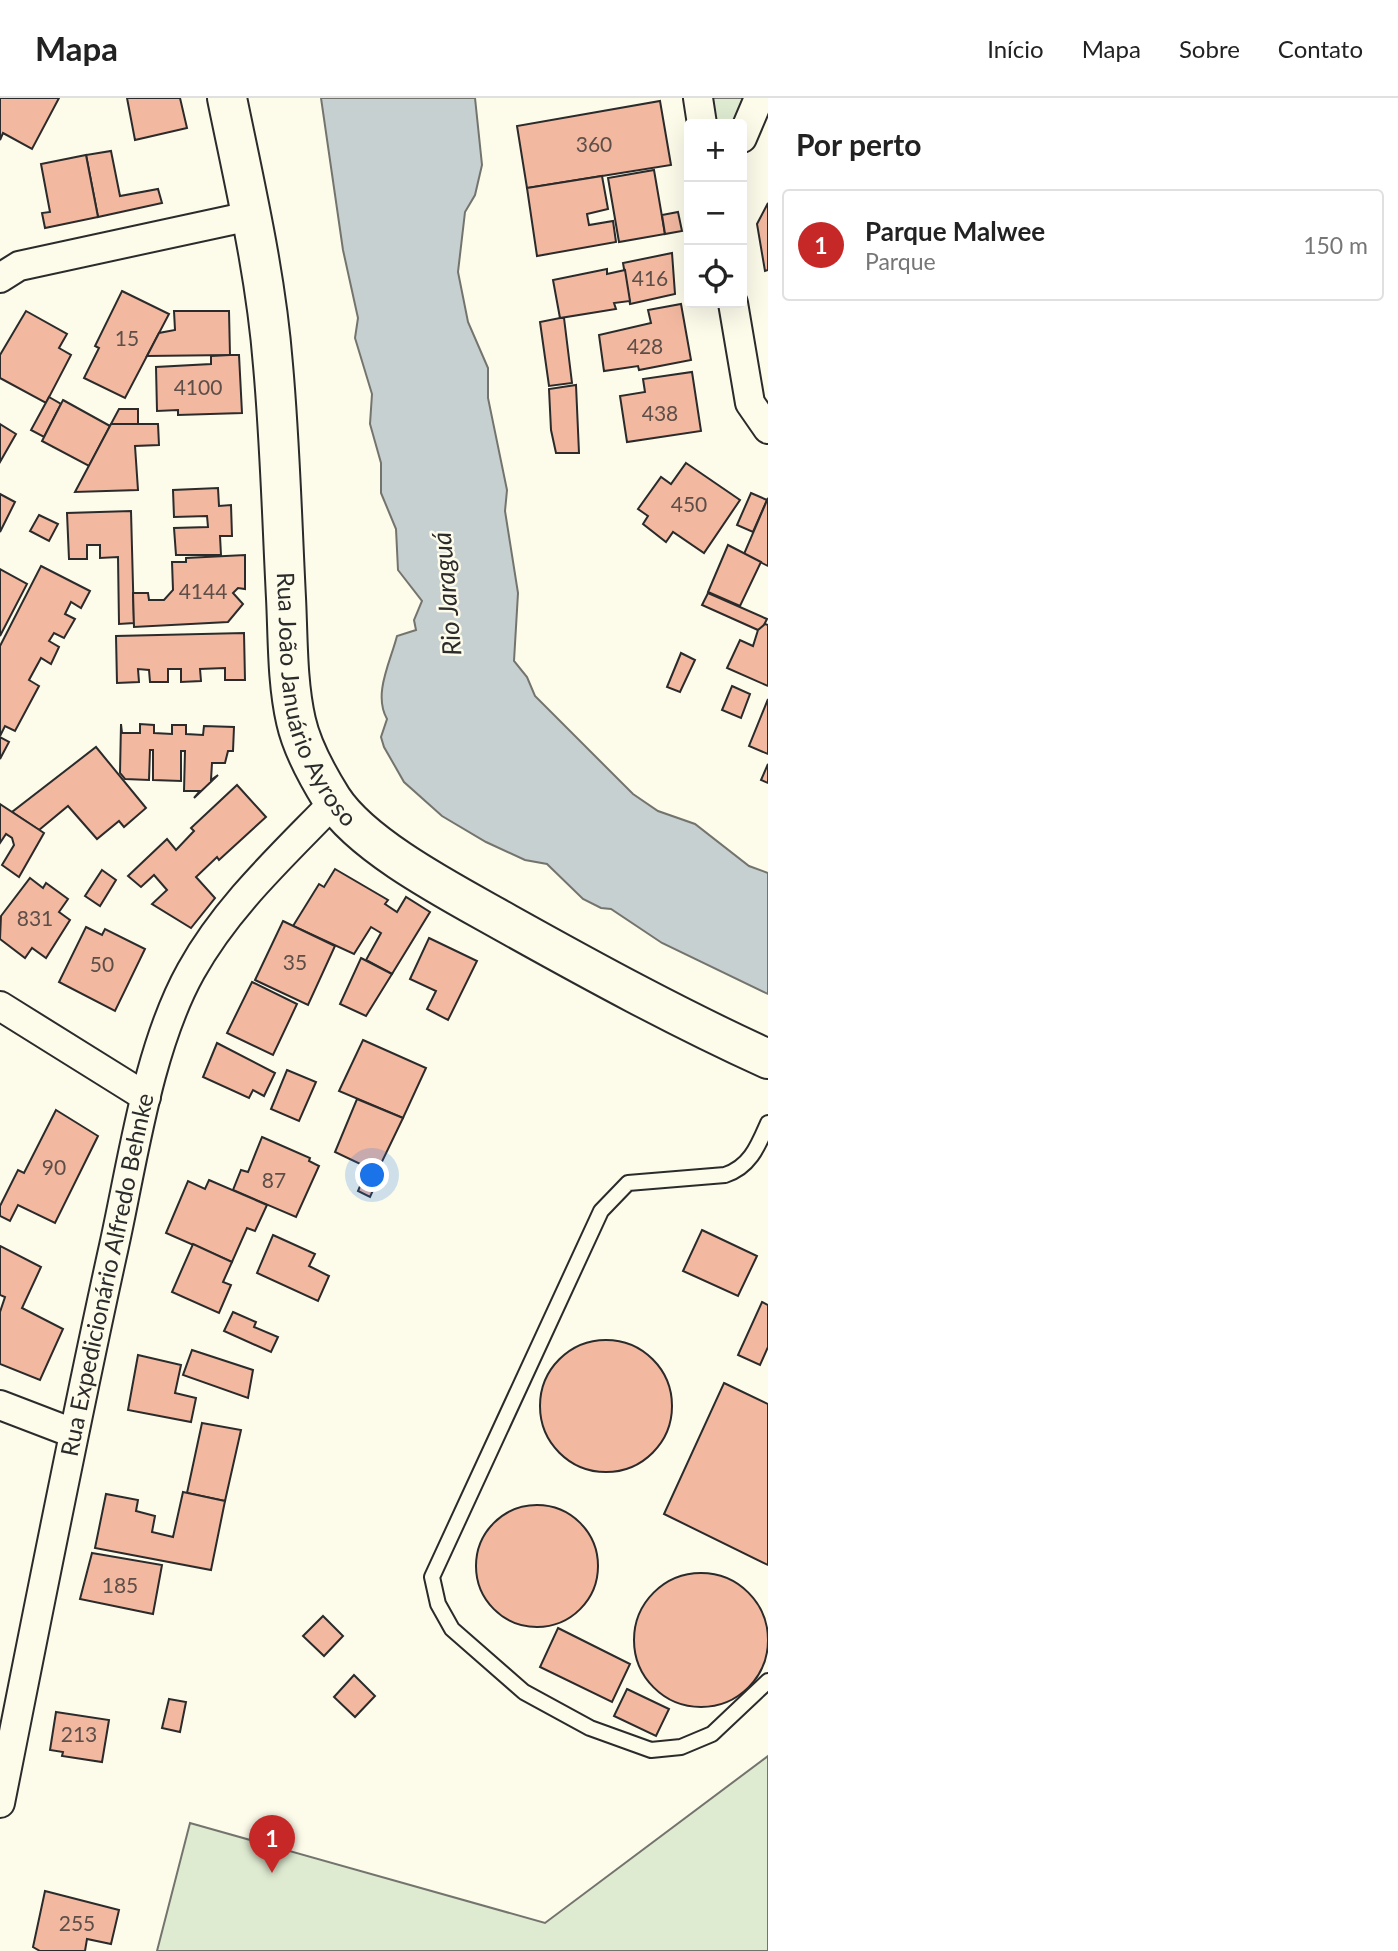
<!DOCTYPE html>
<html lang="pt">
<meta charset="utf-8">
<style>
:root{--surface:#fff;--page:#f2f2f2;--text:#222;--muted:#767676;--line:#e0e0e0;--accent:#c62828}
body{margin:0;font-family:Lato,sans-serif;background:var(--page);color:var(--text)}
.controls{position:absolute;right:21px;top:21px;display:grid;overflow:hidden;border-radius:7px;box-shadow:0 7px 28px #0002}
.controls button{width:63px;height:63px;display:grid;place-items:center;padding:0;border:0;border-bottom:2px solid var(--line);background:var(--surface);color:var(--text);font:35px sans-serif}
.you{position:absolute;left:373px;top:1078px;width:24px;height:24px;margin:-18px;border:5px solid #fff;border-radius:50%;background:#1a73e8;box-shadow:0 0 0 10px #1a73e833}
.badge{display:grid;place-items:center;width:46px;height:46px;border-radius:50%;background:var(--accent);color:#fff;font-size:23px;font-weight:700}
.pin{position:absolute;translate:-50% -58px;filter:drop-shadow(0 2px 4px #0008)}
.pin::after{content:'';position:absolute;top:37px;width:24px;height:21px;background:inherit;clip-path:polygon(0 0,100% 0,50% 100%)}
.list{margin:0;padding:0;list-style:none}
h2{display:flex;justify-content:space-between;align-items:center;height:91px;margin:0;padding:0 28px;font-size:30px}
h2 small{font-size:23px;font-weight:400;color:var(--muted)}
.list li{display:grid;grid-template-columns:46px 1fr auto;gap:21px;align-items:center;box-sizing:border-box;height:112px;margin:0 14px 14px;padding:0 14px;border:2px solid var(--line);border-radius:7px}
.list b{display:block;font-size:26px;white-space:nowrap}
.list p{margin:0;font-size:23px;white-space:nowrap;color:var(--muted)}
.list em{font-size:23px;font-style:normal;color:var(--muted)}
.icon{flex:none;width:38px;height:38px;fill:none;stroke:currentColor;stroke-width:2;stroke-linecap:round;stroke-linejoin:round}
.map{position:relative;flex:none;width:768px;height:1853px;overflow:hidden}
header{display:flex;align-items:center;gap:42px;box-sizing:border-box;height:98px;padding:0 35px;background:var(--surface);border-bottom:2px solid var(--line)}
header strong{font-size:33px}
nav{display:flex;gap:38px;margin-inline-start:auto;font-size:24px}
main{display:flex}
aside{flex:1;background:var(--surface)}
.map>svg:first-child{display:block}
.green{fill:#deebd1;stroke:#74746e;stroke-width:2}
.water{fill:#c7d0d0;stroke:#74746e;stroke-width:2}
.building{fill:#f2b8a0;stroke:#2b2b2b;stroke-width:2}
.lines{fill:none;stroke-linecap:round;stroke-linejoin:round}
.service-casing{stroke:#2b2b2b;stroke-width:18}
.minor-casing{stroke:#2b2b2b;stroke-width:32}
.secondary-casing{stroke:#2b2b2b;stroke-width:42}
.service{stroke:#fdfbea;stroke-width:14}
.minor{stroke:#fdfbea;stroke-width:28}
.secondary{stroke:#fdfbea;stroke-width:38}
.labels{text-anchor:middle;stroke-width:5;stroke-linejoin:round;paint-order:stroke}
.number-label{font-size:21px;fill:#5d4e48}
.street-label{font-size:24px;fill:#2b2b2b;stroke:#fdfbea}
.water-label{font-size:26px;font-style:italic;fill:#2b2b2b;stroke:#fdfbea}
</style>
<header>
<strong>Mapa</strong>
<nav><a>Início</a><a>Mapa</a><a>Sobre</a><a>Contato</a></nav>
</header>
<main>
<div class="map">
<svg width="768" height="1853" viewBox="0 0 768 1853">
<rect width="100%" height="100%" fill="#fdfbea"/>
<!-- green -->
<g class="green">
<path d="M702,0H744L733,26H707Z"/>
<path d="M768,1658V1853H157L190,1725L545,1825Z"/>
</g>
<!-- water -->
<path class="water" d="M321,0H475L482,67L475,97L465,114L458,174L468,224L488,270V300L507,392L505,413L518,495L514,563L527,579L535,598L633,696L658,713L695,726L749,768L768,775V896L662,845L611,811L601,810L583,801L547,766L525,762L486,744L442,718L404,684L384,649L381,639L387,621C373,596 390,565 397,538L416,532L414,522L422,503L398,472L396,431L381,395V365L370,326L372,296L355,240L358,220L343,152Z"/>
<!-- building -->
<g class="building">
<path d="M0,0H59L32,51L3,35L0,42Z"/>
<path d="M127,0H180L187,30L135,42Z"/>
<path d="M660,3L671,67L527,90L517,28Z"/>
<path d="M111,53L120,98L158,91L162,105L98,119L86,57Z"/>
<path d="M86,57L98,119L45,130L42,115L50,114L41,66Z"/>
<path d="M654,72L665,136L619,144L608,80Z"/>
<path d="M602,78L608,111L587,116L589,127L613,123L616,144L537,158L527,90Z"/>
<path d="M768,105V172L765,173L757,126Z"/>
<path d="M678,114L682,133L665,136L662,117Z"/>
<path d="M672,155L675,196L630,206L623,165Z"/>
<path d="M607,171V176L625,172L630,203L614,205L616,211L560,220L553,182Z"/>
<path d="M122,193L169,216L125,300L84,280L99,250L95,248Z"/>
<path d="M681,206L691,262L639,272L638,268L604,273L599,237L651,225L648,212Z"/>
<path d="M26,213L67,236L59,250L71,257L46,305L0,280V257Z"/>
<path d="M174,213H229L230,257L147,258L159,235L175,232Z"/>
<path d="M560,220H564L572,285L549,288L540,224Z"/>
<path d="M230,257H239L242,315L178,317V312L157,313L156,269L211,266V258Z"/>
<path d="M692,274L701,333L627,344L620,298L645,294L643,281Z"/>
<path d="M576,287L579,355H556L551,332L549,291Z"/>
<path d="M49,299L61,306L44,339L31,332Z"/>
<path d="M63,302L110,328L89,368L42,343Z"/>
<path d="M119,311H138V326H111Z"/>
<path d="M0,326L16,336L0,364Z"/>
<path d="M111,326H158L159,347L135,348L138,392L75,394Z"/>
<path d="M686,365L740,402L704,455L673,434L666,444L643,426L648,418L638,411L661,379L671,386Z"/>
<path d="M218,390L219,408L231,407L232,438H220L221,457H176L174,430L208,429L207,418L174,419L173,392Z"/>
<path d="M751,395L767,402L753,434L737,427Z"/>
<path d="M0,396L15,404L0,434Z"/>
<path d="M768,400V468L744,456Z"/>
<path d="M131,413L134,525L119,526L118,459L100,460V447H87V461H69L67,415Z"/>
<path d="M39,417L58,426L49,443L30,433Z"/>
<path d="M728,447L761,464L740,508L708,494Z"/>
<path d="M245,457V491L238,490L233,495L243,506L228,524L134,529L133,495H148L149,502H164L173,492L172,464H186V460Z"/>
<path d="M41,468L90,493L81,510L71,504L65,516L75,521L64,540L54,535L49,543L59,549L51,566L41,560L29,582L39,588L15,633L5,628L0,638V548Z"/>
<path d="M0,471L27,486L0,538Z"/>
<path d="M708,495L767,521L763,529L758,532L702,507Z"/>
<path d="M765,526L768,527V588L727,570L740,542L753,548L758,532Z"/>
<path d="M244,535L245,582H225V570L200,571L201,583L181,584V571H168V584H150L149,572L138,571L139,584L117,585L116,538Z"/>
<path d="M681,555L695,562L680,594L667,589Z"/>
<path d="M732,588L750,596L741,620L722,612Z"/>
<path d="M768,601V656L749,648Z"/>
<path d="M121,626L122,635H140V626L154,627V635L172,636V627H186V636L203,637L204,628L234,629L233,653H228L225,665H212L211,682L218,677L194,700L200,693H184L185,653H181V683L153,682V652H150L149,682L125,681L120,675Z"/>
<path d="M0,639L9,644L0,661Z"/>
<path d="M96,649L146,710L124,729L119,723L97,741L68,708L39,732L12,714Z"/>
<path d="M768,666V685L761,682Z"/>
<path d="M237,687L266,719L219,762L217,759L196,779L215,800L191,830L152,806L167,792L154,777L141,789L128,778L167,741L176,752L194,733L191,730Z"/>
<path d="M0,706L44,735L19,779L2,767L14,747L12,740L6,736L0,745Z"/>
<path d="M335,771L388,802L385,806L397,814L406,799L430,814L392,876L366,862L381,835L371,829L354,856L293,828L319,786L324,789Z"/>
<path d="M102,772L116,782L100,808L85,798Z"/>
<path d="M30,780L43,790L46,785L68,801L59,814L70,822L46,860L32,850L25,860L0,841L1,818Z"/>
<path d="M283,823L335,848L308,907L255,882Z"/>
<path d="M86,829L102,837L105,831L145,851L115,913L59,884Z"/>
<path d="M429,840L477,863L448,922L427,911L436,893L410,881Z"/>
<path d="M361,860L392,876L366,918L340,906Z"/>
<path d="M252,884L297,906L273,957L227,935Z"/>
<path d="M363,942L426,970L403,1020L339,993Z"/>
<path d="M217,945L275,975L264,998L253,992L249,1000L203,979Z"/>
<path d="M287,972L316,984L299,1023L271,1011Z"/>
<path d="M357,1001L403,1020L377,1074L335,1054Z"/>
<path d="M56,1012L98,1038L55,1125L18,1107L10,1123L0,1118V1108L18,1072L24,1075Z"/>
<path d="M262,1039L310,1060L309,1063L319,1068L296,1119L233,1092L241,1072L248,1074Z"/>
<path d="M365,1076L378,1081L370,1099L358,1093Z"/>
<path d="M209,1082L267,1107L255,1133L247,1130L232,1164L166,1135L188,1083L205,1091Z"/>
<path d="M702,1132L757,1158L738,1198L683,1173Z"/>
<path d="M273,1137L315,1156L309,1168L329,1178L318,1203L257,1175Z"/>
<path d="M193,1146L232,1164L223,1184L231,1187L219,1215L172,1194Z"/>
<path d="M0,1148L41,1169L22,1210L63,1231L40,1282L0,1266V1214L5,1199L0,1197Z"/>
<path d="M762,1204L768,1207V1249L760,1267L738,1257Z"/>
<path d="M233,1214L256,1224L254,1229L278,1239L271,1254L224,1233Z"/>
<circle cx="606" cy="1308" r="66"/>
<path d="M192,1252L253,1272L248,1300L183,1277Z"/>
<path d="M138,1257L181,1267L175,1295L196,1300L191,1324L128,1312Z"/>
<path d="M724,1285L768,1306V1467L664,1416Z"/>
<path d="M202,1325L241,1332L225,1403L187,1395Z"/>
<path d="M183,1394L225,1403L211,1472L95,1450L106,1396L138,1402L136,1413L155,1418L152,1434L173,1439Z"/>
<circle cx="537" cy="1468" r="61"/>
<path d="M92,1455L162,1467L153,1516L80,1501Z"/>
<circle cx="701" cy="1542" r="67"/>
<path d="M323,1518L343,1538L324,1558L303,1538Z"/>
<path d="M558,1530L630,1566L612,1604L540,1569Z"/>
<path d="M354,1577L375,1598L355,1619L334,1599Z"/>
<path d="M627,1591L669,1611L656,1638L614,1618Z"/>
<path d="M169,1601L186,1604L180,1634L162,1630Z"/>
<path d="M56,1614L109,1622L102,1664L62,1658L63,1654L50,1652Z"/>
<path d="M45,1793L119,1812L111,1846L87,1841L85,1853H40L33,1849Z"/>
</g>
<g class="lines">
<defs>
<path id="service" d="M768,1025C758,1048 750,1069 725,1077L628,1085L601,1113L432,1479L438,1506L452,1531L524,1594L590,1630L651,1652L681,1649L712,1636L768,1583"/>
<g id="minor">
<path d="M698,0L702,26"/>
<path d="M742,40L759,0"/>
<path d="M0,180L19,168L250,118"/>
<path d="M733,205L750,305L768,331"/>
<path d="M0,908L146,999"/>
<path d="M0,1307L73,1335"/>
<path id="s1" d="M0,1705C37,1519 73,1333 114,1148C133,1062 148,950 191,873C227,808 283,757 334,704"/>
</g>
<g id="secondary">
<path id="s2" d="M227,0C245,88 266,177 273,267C280,344 282,422 286,500C288,539 287,584 296,623C302,650 317,677 332,701C364,750 455,796 506,825C592,873 678,920 768,961"/>
</g>
</defs>
<!-- service casing -->
<use href="#service" class="service-casing"/>
<!-- minor casing -->
<use href="#minor" class="minor-casing"/>
<!-- secondary casing -->
<use href="#secondary" class="secondary-casing"/>
<!-- service -->
<use href="#service" class="service"/>
<!-- minor -->
<use href="#minor" class="minor"/>
<!-- secondary -->
<use href="#secondary" class="secondary"/>
</g>
<g class="labels">
<!-- number labels -->
<g class="number-label">
<text x="594" y="54">360</text>
<text x="650" y="188">416</text>
<text x="127" y="248">15</text>
<text x="645" y="256">428</text>
<text x="198" y="297">4100</text>
<text x="660" y="323">438</text>
<text x="689" y="414">450</text>
<text x="203" y="501">4144</text>
<text x="35" y="828">831</text>
<text x="295" y="872">35</text>
<text x="102" y="874">50</text>
<text x="54" y="1077">90</text>
<text x="274" y="1090">87</text>
<text x="120" y="1495">185</text>
<text x="79" y="1644">213</text>
<text x="77" y="1833">255</text>
</g>
<!-- street labels -->
<g class="street-label">
<text dy="8" stroke="none"><textPath href="#s2" startOffset="612">Rua João Januário Ayroso</textPath></text>
<text dy="8" stroke="none"><textPath href="#s1" startOffset="539">Rua Expedicionário Alfredo Behnke</textPath></text>
</g>
<!-- water labels -->
<g class="water-label">
<text transform="translate(447 496) rotate(-95)" y="9">Rio Jaraguá</text>
</g>
</g>
</svg>
<div class="controls">
<button>+</button>
<button>−</button>
<button><svg class="icon" aria-label="locate" viewBox="0 0 24 24"><circle cx="12" cy="12" r="6"/><path d="M12 2v4M12 18v4M2 12h4M18 12h4"/></svg></button>
</div>
<div class="you"></div>
<div class="pin badge" style="left:272px;top:1775px">1</div>
</div>
<aside>
<h2>Por perto<small></small></h2>
<ul class="list">
<li><span class="badge">1</span><div><b>Parque Malwee</b><p>Parque</p></div><em>150 m</em></li>
</ul>
</aside>
</main>
